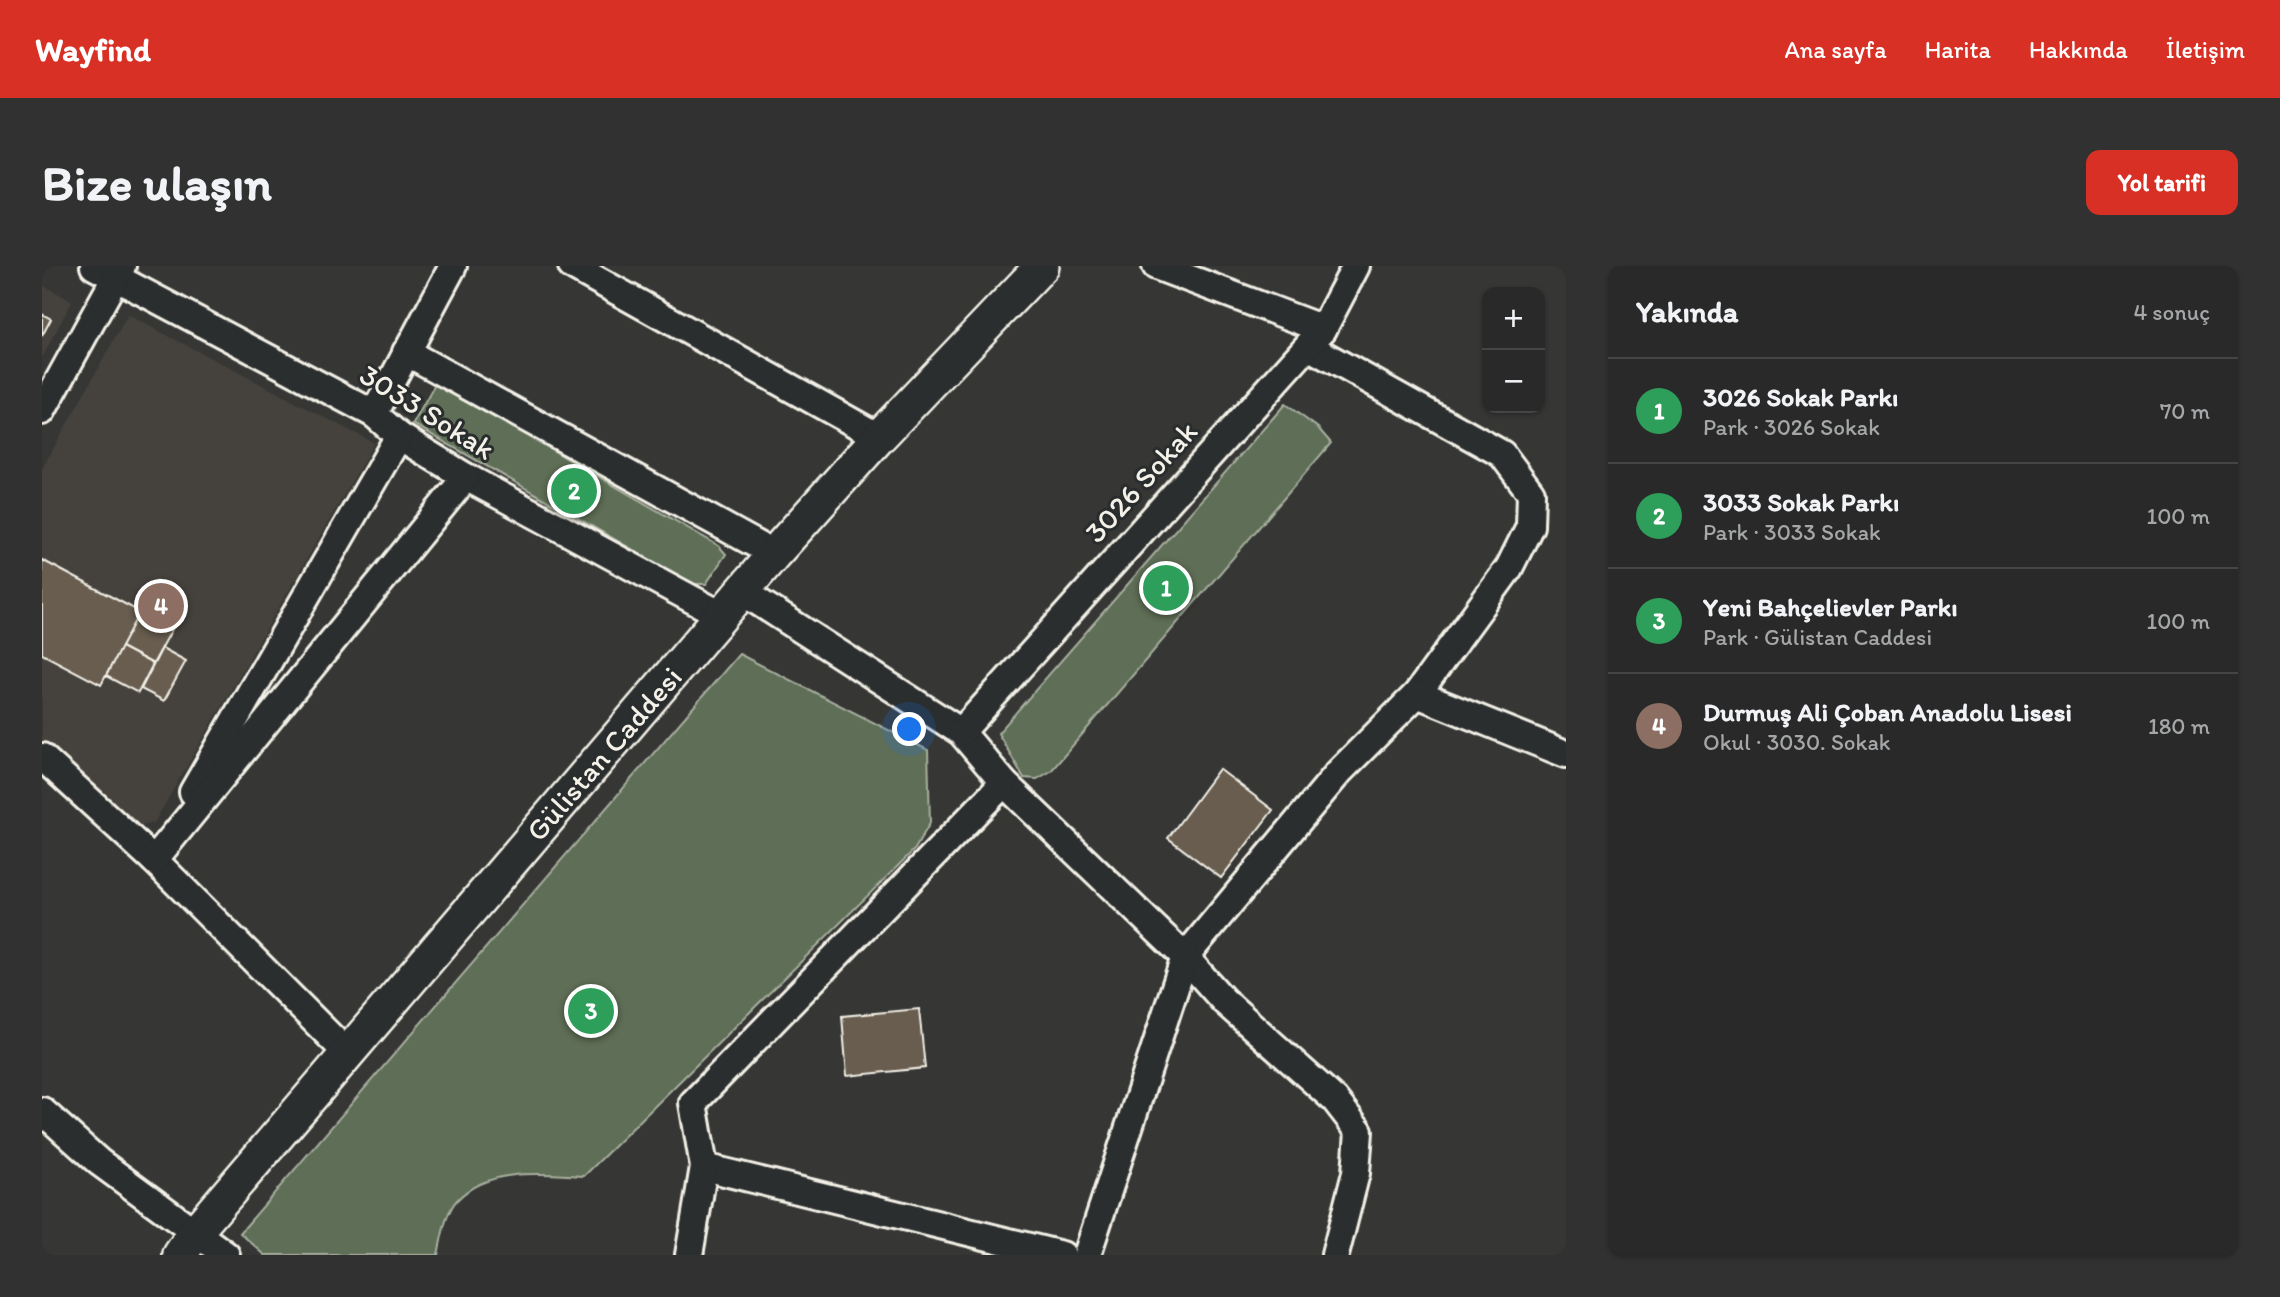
<!DOCTYPE html>
<html lang="tr">
<meta charset="utf-8">
<style>
:root{--surface:#282928;--page:#303130;--text:#f1f3f6;--muted:#a5a6a8;--line:#444545;--accent:#d93025}
body{margin:0;font-family:Itim,sans-serif;background:var(--page);color:var(--text)}
.controls{position:absolute;right:21px;top:21px;display:grid;overflow:hidden;border-radius:14px;box-shadow:0 2px 5px #0004}
.controls button{width:63px;height:63px;display:grid;place-items:center;padding:0;border:0;border-bottom:2px solid var(--line);background:var(--surface);color:var(--text);font:35px sans-serif}
.you{position:absolute;left:868px;top:464px;width:24px;height:24px;margin:-18px;border:5px solid #fff;border-radius:50%;background:#1a73e8;box-shadow:0 0 0 10px #1a73e833}
.badge{display:grid;place-items:center;width:46px;height:46px;border-radius:50%;background:var(--accent);color:#fff;font-size:23px;font-weight:700}
.pin{position:absolute;translate:-50% -50%;border:4px solid #fff;box-shadow:0 2px 7px #0006}
.list{margin:0;padding:0;list-style:none}
h2{display:flex;justify-content:space-between;align-items:center;height:91px;margin:0;padding:0 28px;font-size:30px}
h2 small{font-size:23px;font-weight:400;color:var(--muted)}
.list li{display:grid;grid-template-columns:46px 1fr auto;gap:21px;align-items:center;box-sizing:border-box;height:105px;padding:0 28px;border-top:2px solid var(--line)}
.list b{display:block;font-size:26px;white-space:nowrap}
.list p{margin:0;font-size:23px;white-space:nowrap;color:var(--muted)}
.list em{font-size:23px;font-style:normal;color:var(--muted)}
.map{position:relative;flex:none;width:1524px;height:989px;overflow:hidden;border-radius:14px}
header{display:flex;align-items:center;gap:42px;box-sizing:border-box;height:98px;padding:0 35px;background:var(--accent);color:#fff}
header strong{font-size:33px}
nav{display:flex;gap:38px;margin-inline-start:auto;font-size:24px}
.intro{display:flex;align-items:center;justify-content:space-between;box-sizing:border-box;height:168px;padding:0 42px}
h1{margin:0;font-size:49px}
.button{padding:18px 32px;border-radius:14px;background:var(--accent);color:#fff;font-size:24px;font-weight:700}
main{display:flex;gap:42px;padding:0 42px}
aside{flex:1;background:var(--surface);border-radius:14px;box-shadow:0 2px 5px #0004}
.map>svg:first-child{display:block}
.built{fill:#45423d}
.green{fill:#5e6e57;stroke:#a9b0a0;stroke-width:2}
.building{fill:#675d4f;stroke:#f4f1e8;stroke-width:2}
.lines{fill:none;stroke-linecap:round;stroke-linejoin:round}
.minor-casing{stroke:#f4f1e8;stroke-width:32}
.tertiary-casing{stroke:#f4f1e8;stroke-width:38}
.minor{stroke:#2a2d2e;stroke-width:26}
.tertiary{stroke:#2a2d2e;stroke-width:33}
.labels{text-anchor:middle;stroke-width:6;stroke-linejoin:round;paint-order:stroke}
.street-label{font-size:30px;fill:#f4f1e8;stroke:#2a2d2e}
</style>
<header>
<strong>Wayfind</strong>
<nav><a>Ana sayfa</a><a>Harita</a><a>Hakkında</a><a>İletişim</a></nav>
</header>
<div class="intro"><h1>Bize ulaşın</h1><a class="button">Yol tarifi</a></div>
<main>
<div class="map">
<svg width="1524" height="989" viewBox="0 0 1524 989">
<rect width="100%" height="100%" fill="#363735"/>
<filter id="ink" filterUnits="userSpaceOnUse"><feTurbulence type="fractalNoise" baseFrequency=".0143" numOctaves="2"/><feDisplacementMap in="SourceGraphic" scale="14" xChannelSelector="R" yChannelSelector="G"/><feConvolveMatrix kernelMatrix="1 2 1 2 8 2 1 2 1" color-interpolation-filters="sRGB"/></filter>
<g filter="url(#ink)">
<!-- built -->
<g class="built">
<path d="M0,19L30,35L0,92Z"/>
<path d="M86,49L332,177L112,557L90,562L0,477V203Z"/>
</g>
<!-- green -->
<g class="green">
<path d="M392,120H399L677,280L684,288L664,318H651L371,158Z"/>
<path d="M1243,138L1276,162L1289,177L1009,505L995,513L982,512L956,467Z"/>
<path d="M697,388L886,484L888,557L873,583L542,910C502,908 447,901 416,933C403,946 400,971 396,989H223L198,967Z"/>
</g>
<!-- building -->
<g class="building">
<path d="M0,48L9,53L0,70Z"/>
<path d="M0,294L98,346L59,419L0,388Z"/>
<path d="M114,315L133,324L121,346L135,354L111,398L79,381Z"/>
<path d="M79,381L111,398L96,427L64,410Z"/>
<path d="M120,382L144,395L122,435L99,423Z"/>
<path d="M1177,503L1231,544L1179,612L1126,572Z"/>
<path d="M877,743L883,802L805,810L800,750Z"/>
</g>
<g class="lines">
<defs>
<g id="minor">
<path d="M52,0L332,148L357,170L424,211L681,350"/>
<path d="M530,0L837,171"/>
<path d="M1114,0L1281,63"/>
<path d="M1266,80L1460,188L1489,227L1488,260L1467,302L1375,428L1297,506L1143,691L1182,735L1293,834L1317,865L1314,907L1293,989"/>
<path d="M364,86L732,288"/>
<path d="M0,145L80,0"/>
<path d="M332,148L411,0"/>
<path d="M701,326L919,466L962,517L1143,691L1045,989"/>
<path d="M1375,428L1524,488"/>
<path d="M919,466L1281,63L1314,0"/>
<path d="M0,491L112,594L305,787"/>
<path d="M151,526L357,170"/>
<path d="M112,594L424,211"/>
<path d="M0,845L57,896L184,989"/>
<path d="M662,901L1020,989"/>
<path d="M647,989L662,901L651,837L962,517"/>
</g>
<path id="tertiary" d="M138,989L154,965L732,288L837,171L1000,0"/>
</defs>
<!-- minor casing -->
<use href="#minor" class="minor-casing"/>
<!-- tertiary casing -->
<use href="#tertiary" class="tertiary-casing"/>
<!-- minor -->
<use href="#minor" class="minor"/>
<!-- tertiary -->
<use href="#tertiary" class="tertiary"/>
</g>
</g>
<g class="labels">
<!-- street labels -->
<g class="street-label">
<text transform="translate(385 146) rotate(32)" y="10">3033 Sokak</text>
<text transform="translate(1099 216) rotate(-48)" y="10">3026 Sokak</text>
<text transform="translate(562 488) rotate(-49)" y="10">Gülistan Caddesi</text>
</g>
</g>
</svg>
<div class="controls">
<button>+</button>
<button>−</button>
</div>
<div class="you"></div>
<div class="pin badge" style="left:1124px;top:322px;background:#2e9e5b">1</div>
<div class="pin badge" style="left:532px;top:225px;background:#2e9e5b">2</div>
<div class="pin badge" style="left:549px;top:745px;background:#2e9e5b">3</div>
<div class="pin badge" style="left:119px;top:340px;background:#8d6e63">4</div>
</div>
<aside>
<h2>Yakında<small>4 sonuç</small></h2>
<ul class="list">
<li><span class="badge" style="background:#2e9e5b">1</span><div><b>3026 Sokak Parkı</b><p>Park · 3026 Sokak</p></div><em>70 m</em></li>
<li><span class="badge" style="background:#2e9e5b">2</span><div><b>3033 Sokak Parkı</b><p>Park · 3033 Sokak</p></div><em>100 m</em></li>
<li><span class="badge" style="background:#2e9e5b">3</span><div><b>Yeni Bahçelievler Parkı</b><p>Park · Gülistan Caddesi</p></div><em>100 m</em></li>
<li><span class="badge" style="background:#8d6e63">4</span><div><b>Durmuş Ali Çoban Anadolu Lisesi</b><p>Okul · 3030. Sokak</p></div><em>180 m</em></li>
</ul>
</aside>
</main>
